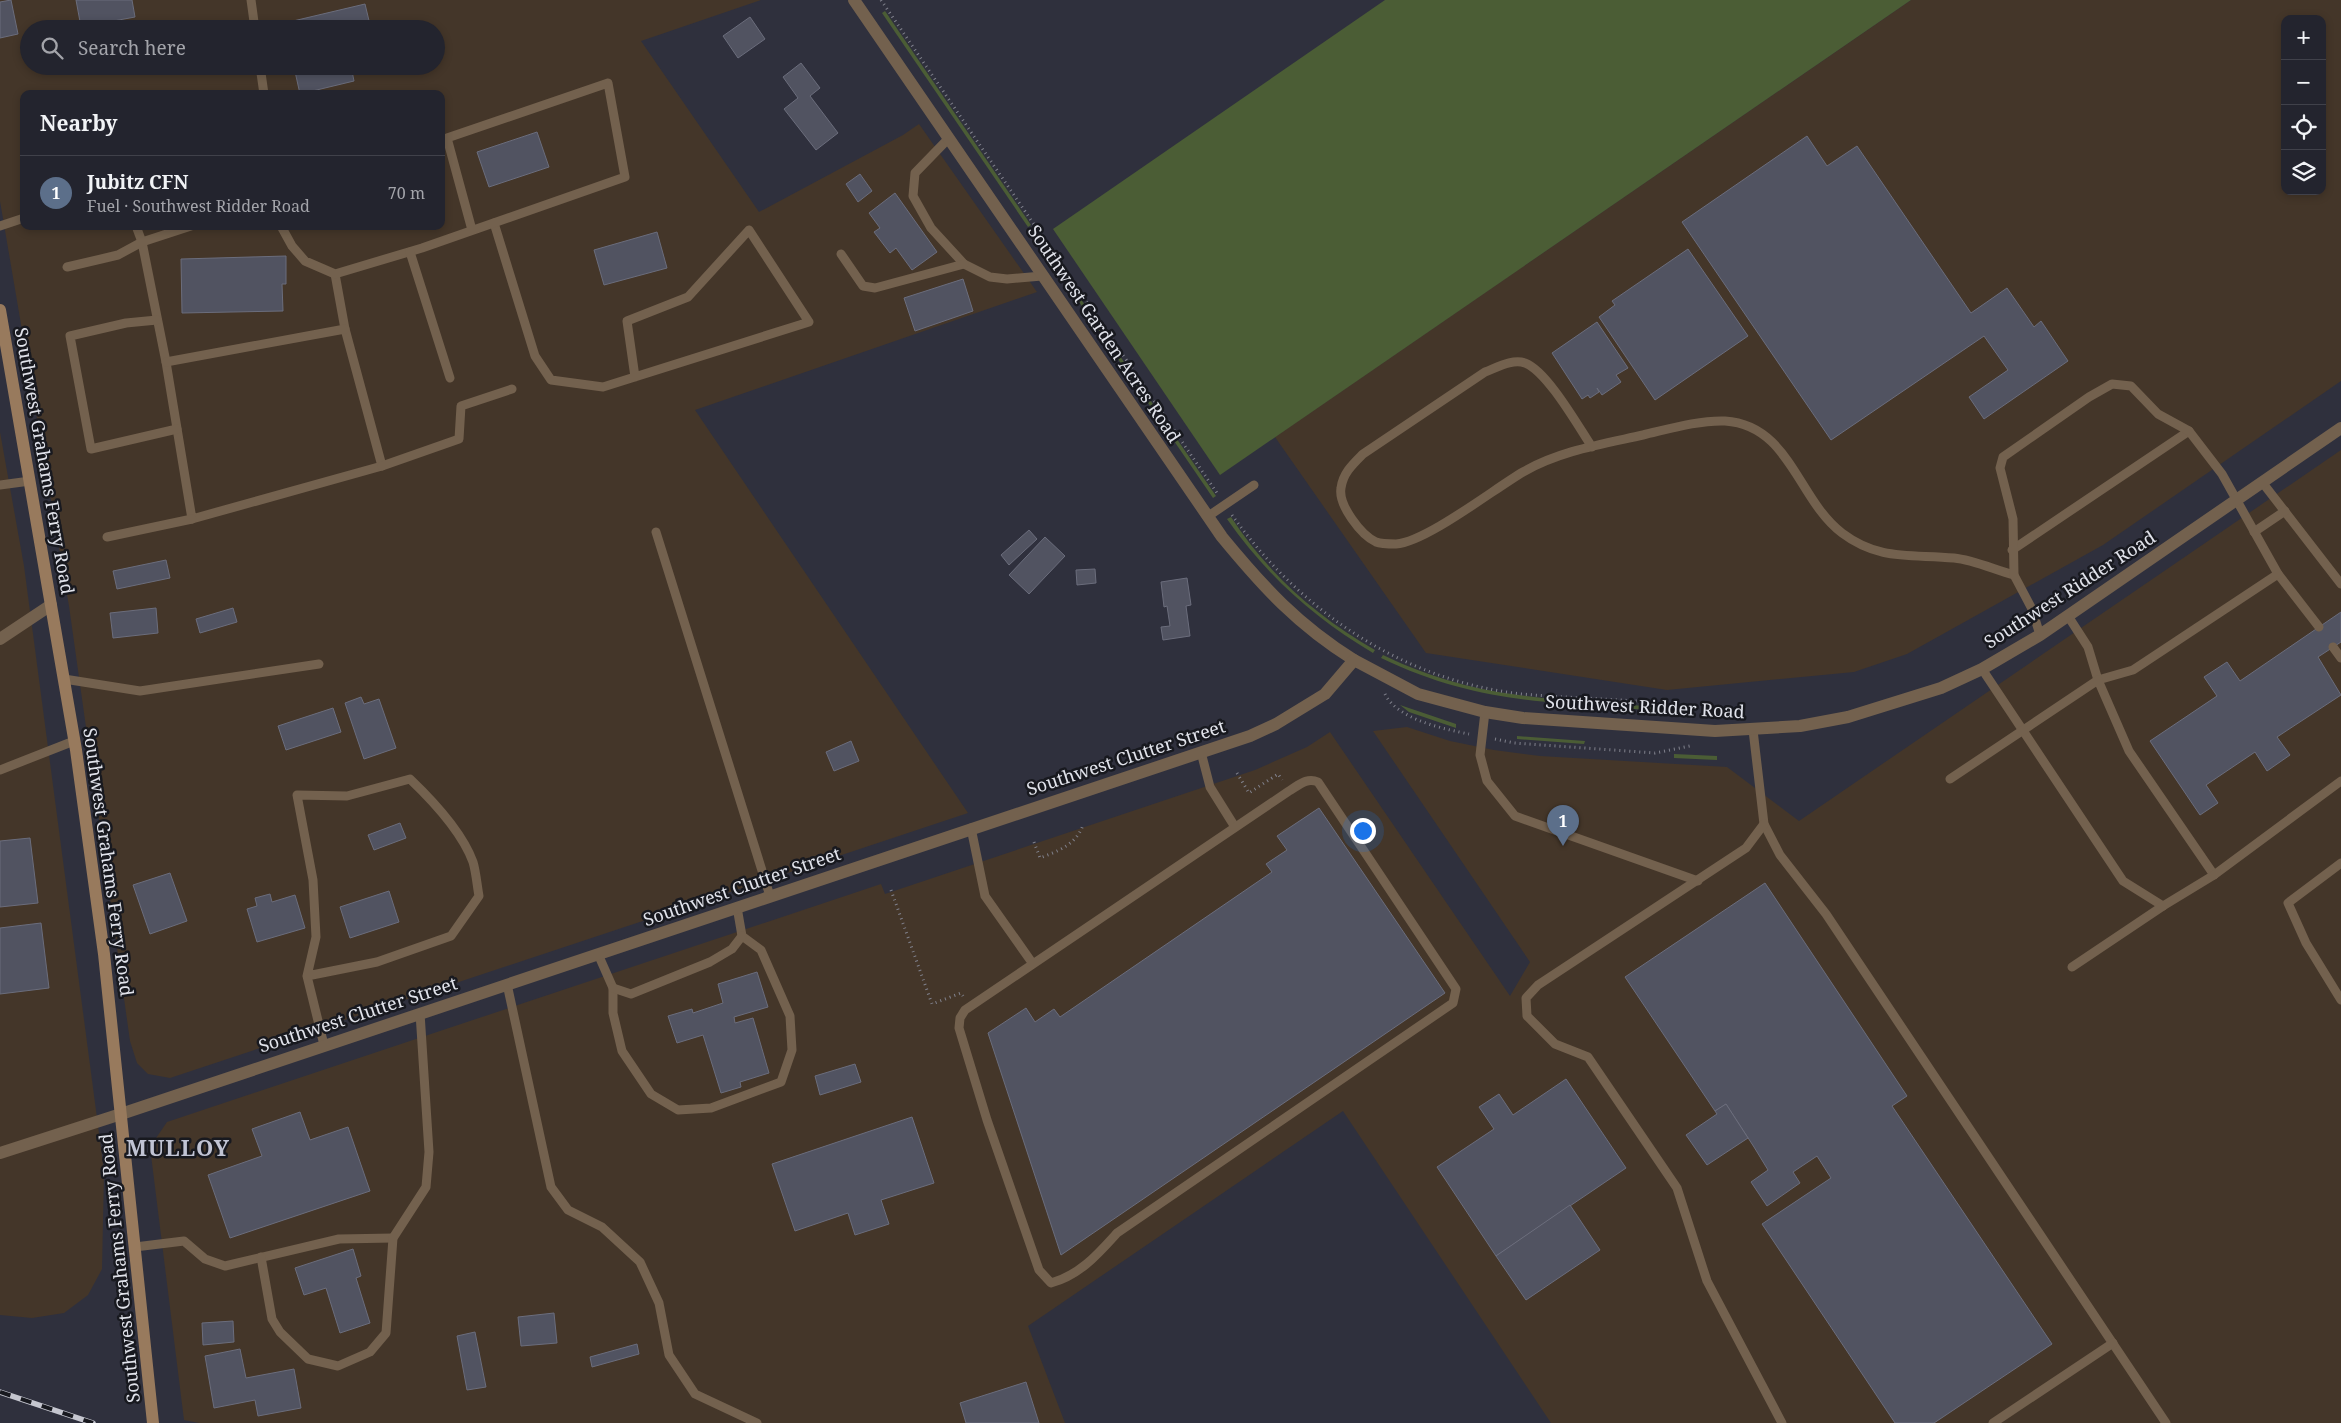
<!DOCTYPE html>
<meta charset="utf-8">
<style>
:root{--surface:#23242e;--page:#2f303a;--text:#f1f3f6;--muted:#a3a4aa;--line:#40414a;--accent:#f39aa9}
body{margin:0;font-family:"Noto Serif",serif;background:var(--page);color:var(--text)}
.controls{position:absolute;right:15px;top:15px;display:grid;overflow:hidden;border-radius:10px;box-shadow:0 2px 8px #0003}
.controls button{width:45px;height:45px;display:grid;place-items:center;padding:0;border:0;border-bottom:1px solid var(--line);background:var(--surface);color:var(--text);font:25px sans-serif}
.you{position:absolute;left:1362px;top:830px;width:18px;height:18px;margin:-12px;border:4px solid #fff;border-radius:50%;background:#1a73e8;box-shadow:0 0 0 8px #1a73e833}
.badge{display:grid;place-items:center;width:32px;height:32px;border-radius:50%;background:var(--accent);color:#fff;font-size:16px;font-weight:700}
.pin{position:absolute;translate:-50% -41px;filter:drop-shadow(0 1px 2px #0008)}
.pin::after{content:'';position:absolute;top:26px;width:18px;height:15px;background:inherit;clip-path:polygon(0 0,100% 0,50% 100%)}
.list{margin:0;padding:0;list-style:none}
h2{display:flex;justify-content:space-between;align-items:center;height:65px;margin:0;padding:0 20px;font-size:21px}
h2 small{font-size:16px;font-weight:400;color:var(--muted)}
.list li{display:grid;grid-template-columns:32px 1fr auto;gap:15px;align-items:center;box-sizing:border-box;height:75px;padding:0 20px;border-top:1px solid var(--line)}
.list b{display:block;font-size:19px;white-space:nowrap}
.list p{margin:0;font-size:16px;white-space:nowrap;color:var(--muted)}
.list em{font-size:16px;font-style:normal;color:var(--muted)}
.icon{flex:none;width:28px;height:28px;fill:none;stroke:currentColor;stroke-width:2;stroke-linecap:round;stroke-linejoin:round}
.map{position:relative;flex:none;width:2341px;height:1423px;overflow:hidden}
.search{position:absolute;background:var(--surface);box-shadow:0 2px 8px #0003;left:20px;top:20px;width:425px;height:55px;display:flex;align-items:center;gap:12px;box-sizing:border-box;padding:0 18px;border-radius:28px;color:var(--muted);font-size:19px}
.panel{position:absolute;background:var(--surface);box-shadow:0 2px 8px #0003;left:20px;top:90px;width:425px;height:140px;border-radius:10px}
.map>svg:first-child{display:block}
.industrial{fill:#443629;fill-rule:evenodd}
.green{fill:#4b5d35}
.building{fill:#515361;stroke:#6b6d7c}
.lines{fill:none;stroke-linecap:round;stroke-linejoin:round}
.path{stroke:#81828d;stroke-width:3;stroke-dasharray:1 4;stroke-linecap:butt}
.service{stroke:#73614e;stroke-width:9}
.minor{stroke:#73614e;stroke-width:12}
.tertiary{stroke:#73614e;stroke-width:12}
.secondary{stroke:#987a5d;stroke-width:12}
.rail-casing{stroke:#c5c6cf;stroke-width:5.5}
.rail{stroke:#18191f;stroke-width:4;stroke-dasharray:11;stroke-linecap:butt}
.labels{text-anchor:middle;stroke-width:5;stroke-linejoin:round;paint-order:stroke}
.street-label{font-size:18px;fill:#e1e3eb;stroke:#18191f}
.district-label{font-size:22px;font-weight:bold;letter-spacing:1px;fill:#c0c3d3;stroke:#18191f}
</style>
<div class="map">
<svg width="2341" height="1423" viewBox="0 0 2341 1423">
<rect width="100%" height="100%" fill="#2f303d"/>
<!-- industrial -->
<g class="industrial">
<path d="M0,0H761L641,41L759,212L903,135L919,124L1037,292L695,410L968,813L170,1078L148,1074L137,1063L130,1041L69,606L0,201ZM29,29H436V66H29ZM24,94H441V226H24Z"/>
<path d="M1911,0H2341V381L2103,545L1907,654L1854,672L1667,690L1426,653L1275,437ZM2285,19H2322V191H2285Z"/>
<path d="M0,432L24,566L104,1171L102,1269L88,1295L64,1313L32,1318L0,1315Z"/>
<path d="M2341,450V1423H1551L1343,1111L1028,1326L1065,1423H199L184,1420L150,1147L167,1122L881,884L885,894L1255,770L1307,747L1330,732L1510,996L1530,962L1373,731L1407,727L1450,741L1494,750L1540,756L1727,767L1799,821Z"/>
</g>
<!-- green -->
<g class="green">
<path d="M1385,0H1911L1220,475L1053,229Z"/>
<path d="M885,11L1031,225L1028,227L882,13Z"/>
<path d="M1039,238L1216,496L1213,498L1036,239Z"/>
<path d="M1231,517C1268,574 1316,616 1375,650L1373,653C1314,618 1267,576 1227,519Z"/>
<path d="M1383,655C1464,694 1526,697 1613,704L1612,707C1524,701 1463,697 1381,658Z"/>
<path d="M1617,704L1659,707L1668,711L1617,708Z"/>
<path d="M1400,705L1456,724V728L1409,712Z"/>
<path d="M1517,736L1585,741L1584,744L1517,739Z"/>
<path d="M1674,754L1717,756V760L1674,758Z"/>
</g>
<!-- building -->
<g class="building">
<path d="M11,0L18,34L0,38V2Z"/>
<path d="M76,0H132L135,17L81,27Z"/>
<path d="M365,4L371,29H272V26Z"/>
<path d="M750,17L765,39L738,58L723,36Z"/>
<path d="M147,22L148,29H113Z"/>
<path d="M801,63L820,88L810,96L838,133L816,150L784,109L798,98L783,77Z"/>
<path d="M281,66H351L354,81L300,94L294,67L282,70Z"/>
<path d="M537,132L549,167L489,187L477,152Z"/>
<path d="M1807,136L1827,166L1857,146L1971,313L2007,288L2034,327L2041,321L2068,361L1984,419L1969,397L2008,370L1984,336L1831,440L1682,222Z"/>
<path d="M860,174L872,191L858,202L846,184Z"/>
<path d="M895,193L937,252L912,270L896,248L890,253L874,232L880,228L869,213Z"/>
<path d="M657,232L667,268L604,285L594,250Z"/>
<path d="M1688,249L1748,336L1655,400L1599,317L1615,305L1612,301Z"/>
<path d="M286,256V284H282L283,311L182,313L181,259Z"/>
<path d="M963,279L973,311L915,331L904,298Z"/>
<path d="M1597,322L1628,368L1616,375L1621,382L1602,395L1597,388L1599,392L1590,398L1588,395L1582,399L1552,353Z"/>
<path d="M1029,530L1037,539L1009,565L1001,555Z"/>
<path d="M1045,537L1065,556L1029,594L1009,575Z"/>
<path d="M166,560L170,578L117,589L113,571Z"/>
<path d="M1095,569L1096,583L1077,585L1076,570Z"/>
<path d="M1187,578L1191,605L1186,606L1190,636L1163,640L1161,627L1170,626L1167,606L1164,607L1161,582Z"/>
<path d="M156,608L158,633L113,638L110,613Z"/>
<path d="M233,608L237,622L200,633L196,619Z"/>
<path d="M2341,612V642L2318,657L2341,695L2277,737L2290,755L2267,771L2255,752L2206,785L2218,803L2200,815L2150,741L2217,696L2204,677L2227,662L2240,681Z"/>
<path d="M361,697L364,704L379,699L396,748L364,759L345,703Z"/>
<path d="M333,708L341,732L286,750L278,726Z"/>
<path d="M851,741L859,761L834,771L826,752Z"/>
<path d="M1319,808L1445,993L1061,1255L988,1033L1026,1008L1035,1022L1054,1009L1060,1017L1272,872L1266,864L1287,850L1277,836Z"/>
<path d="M400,823L406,838L374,850L368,835Z"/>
<path d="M30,838L38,903L0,907V841Z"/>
<path d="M170,873L187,921L150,934L133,885Z"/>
<path d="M1765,883L1907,1096L1892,1106L2052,1344L1934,1423H1895L1762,1224L1831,1178L1817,1156L1793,1172L1800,1183L1767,1206L1751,1182L1768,1170L1754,1147L1726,1104L1715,1111L1625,977Z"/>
<path d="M389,891L399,922L350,938L340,907Z"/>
<path d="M270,894L272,902L295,895L305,928L257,942L247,909L257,906L255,898Z"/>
<path d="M41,923L49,988L0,994V928Z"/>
<path d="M757,972L768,1007L734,1017L735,1023L753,1018L769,1073L740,1082L741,1087L721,1093L703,1035L677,1043L668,1016L692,1009L693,1013L723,1003L718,984Z"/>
<path d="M855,1064L861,1082L820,1095L815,1076Z"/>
<path d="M1566,1079L1626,1168L1496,1256L1437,1167L1494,1129L1479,1107L1499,1094L1513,1115Z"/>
<path d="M1726,1104L1748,1138L1707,1165L1686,1135L1717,1114L1715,1111Z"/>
<path d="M300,1112L310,1140L348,1127L370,1191L230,1238L208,1175L262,1156L252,1129Z"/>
<path d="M912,1117L934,1183L881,1200L889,1224L855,1235L848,1213L795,1231L772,1164Z"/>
<path d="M1570,1205L1600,1250L1526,1300L1496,1256Z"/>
<path d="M353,1249L361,1276L356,1278L370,1323L340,1333L326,1288L304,1295L295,1268Z"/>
<path d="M554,1313L557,1343L521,1346L518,1317Z"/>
<path d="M233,1321L234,1342L203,1345L202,1323Z"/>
<path d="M475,1332L486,1387L467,1390L457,1336Z"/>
<path d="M637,1344L639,1354L592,1367L590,1357Z"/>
<path d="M240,1349L246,1378L294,1369L301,1408L258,1416L255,1400L214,1408L205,1356Z"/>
<path d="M1026,1382L1039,1423H966L960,1403Z"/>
</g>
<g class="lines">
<!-- path -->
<g class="path">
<path d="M881,0L1217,493"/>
<path d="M1232,515C1300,611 1403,681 1522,694C1555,697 1588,698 1621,700C1633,701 1646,701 1658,703C1668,705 1678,709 1687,712"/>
<path d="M1385,694C1397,719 1443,729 1469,734"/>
<path d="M1495,739L1514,743L1655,753L1690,746"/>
<path d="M1237,773L1249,793L1278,774L1282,780"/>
<path d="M1034,842L1040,858C1058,851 1076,845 1083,825"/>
<path d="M891,890L932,1004L961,993L963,996"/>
</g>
<!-- service -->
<g class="service">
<path d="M251,0L255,29"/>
<path d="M260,66L264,94"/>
<path d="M949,138L915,173L913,196L931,228L964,264L990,277L1007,279L1042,276"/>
<path d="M494,223L535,356L551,380L603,387L809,322L749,230L688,297L627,321L635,377"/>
<path d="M0,226L24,218"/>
<path d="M136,226L142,242L166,362L192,519L382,466L345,329L335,274"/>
<path d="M281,226L292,246L305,261L335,274L422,248L625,177L608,83L447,138L472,230"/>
<path d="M410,252L450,378"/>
<path d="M841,254L863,286L875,288L964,264"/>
<path d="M67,267L118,255L142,242L191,226"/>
<path d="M157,320L126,323L70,336L91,449L177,429"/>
<path d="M166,362L345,329"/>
<path d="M1592,447C1578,426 1547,371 1525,363C1513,358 1496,368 1485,372L1363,454C1353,464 1343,473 1341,488C1338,505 1361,535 1376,542C1381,544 1391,544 1396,544C1426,542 1494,489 1523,472C1559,451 1603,444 1643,435C1669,429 1699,420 1725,421C1790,425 1798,500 1842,533C1879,561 1911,554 1954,558C1974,560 1995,570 2014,575"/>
<path d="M382,466L459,439L461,406L512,389"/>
<path d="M2262,482L2341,584"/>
<path d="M0,485L30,481"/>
<path d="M1207,517L1254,485"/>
<path d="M656,532L770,896"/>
<path d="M2254,532L2285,511"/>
<path d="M107,537L192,519"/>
<path d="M2012,550L2189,431"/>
<path d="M2278,574L2319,627"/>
<path d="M2040,635L2032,609L2014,575L2013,519L2000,468L2003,457L2089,397L2112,384L2131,386L2158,414L2189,431L2222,474L2278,574L2133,670L2098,680L2088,647L2068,616"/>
<path d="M2333,647L2341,658"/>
<path d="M1982,669L2123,881L2163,906"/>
<path d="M64,679L140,691L319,664"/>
<path d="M1485,712L1480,755L1487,781L1515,816L1698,881"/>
<path d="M1753,730L1764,824L1780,855L1826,914L2166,1423"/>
<path d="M1201,752L1210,787L1235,827"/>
<path d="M0,770L74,741"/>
<path d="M1950,779L2098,680L2129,751L2214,875"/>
<path d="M1764,824L1746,848L1538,985L1526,998L1527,1016L1555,1044L1588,1057L1677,1188L1707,1281L1782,1423"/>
<path d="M971,828L985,896L1033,964L965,1010L960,1018L959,1028L987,1120L1039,1270L1051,1283C1080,1275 1098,1254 1117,1233L1453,1003L1456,989L1318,782C1307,777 1299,785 1289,791L1033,964"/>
<path d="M2341,863L2288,903L2306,943L2341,1000"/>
<path d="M598,954L613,988V1013L622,1051L651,1094L678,1110L711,1108L781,1082L792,1050L790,1016L761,950L742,936L737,907"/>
<path d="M2072,967L2163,906L2214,875L2341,781"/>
<path d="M307,976L377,962L451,936L479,896C477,885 476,872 473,862C462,832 432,800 410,779L347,796L297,795L313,880L316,937L307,976L324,1045"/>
<path d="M507,984L551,1187L568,1210L602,1227L640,1262L659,1303L669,1355L695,1394L757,1423"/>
<path d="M613,988L631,994L710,962L732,949L742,936"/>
<path d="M135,1247L184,1241L205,1259L225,1266L339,1239L393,1238"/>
<path d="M261,1257L272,1319L280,1332L308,1359L338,1366L370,1352L386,1333L393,1238L426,1187L429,1152L420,1013"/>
<path d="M1993,1423L2113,1343"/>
</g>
<!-- minor -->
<g class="minor">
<path d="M854,0L1222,537C1264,588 1298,625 1354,660"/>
<path d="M0,639L51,605"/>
<path d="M0,1153L121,1114"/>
</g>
<!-- tertiary -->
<path class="tertiary" d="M121,1114L1250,736L1276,724L1325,694L1354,660L1418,694L1485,712L1523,718L1715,731L1800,726L1848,717L1941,688L1982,669L2040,635L2341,428"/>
<!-- secondary -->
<path class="secondary" d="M0,310L76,750L104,954L153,1423"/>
<defs>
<path id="rail" d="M0,1392L93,1423"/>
</defs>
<!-- rail casing -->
<use href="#rail" class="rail-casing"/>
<!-- rail -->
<use href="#rail" class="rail"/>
</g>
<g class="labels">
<!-- street labels -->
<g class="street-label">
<text transform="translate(1104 334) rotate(56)" y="6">Southwest Garden Acres Road</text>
<text transform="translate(44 461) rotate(80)" y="6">Southwest Grahams Ferry Road</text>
<text transform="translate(2070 590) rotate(-33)" y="6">Southwest Ridder Road</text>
<text transform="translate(1645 707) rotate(3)" y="6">Southwest Ridder Road</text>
<text transform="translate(1126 758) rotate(-18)" y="6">Southwest Clutter Street</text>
<text transform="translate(108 862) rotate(82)" y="6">Southwest Grahams Ferry Road</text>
<text transform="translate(742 887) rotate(-19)" y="6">Southwest Clutter Street</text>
<text transform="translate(358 1015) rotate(-18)" y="6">Southwest Clutter Street</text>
<text transform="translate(120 1268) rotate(-96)" y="6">Southwest Grahams Ferry Road</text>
</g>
<!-- district labels -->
<g class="district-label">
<text x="178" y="1156">MULLOY</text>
</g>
</g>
</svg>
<div class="controls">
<button>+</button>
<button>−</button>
<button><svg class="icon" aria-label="locate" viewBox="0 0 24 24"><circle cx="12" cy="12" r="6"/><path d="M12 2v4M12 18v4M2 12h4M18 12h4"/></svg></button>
<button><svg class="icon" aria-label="layers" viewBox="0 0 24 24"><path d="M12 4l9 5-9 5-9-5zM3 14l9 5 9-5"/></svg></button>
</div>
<div class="you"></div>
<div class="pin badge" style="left:1563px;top:846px;background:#5c6f8a">1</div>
<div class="search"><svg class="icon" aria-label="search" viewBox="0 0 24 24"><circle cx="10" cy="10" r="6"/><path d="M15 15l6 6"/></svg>Search here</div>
<section class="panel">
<h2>Nearby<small></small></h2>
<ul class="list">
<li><span class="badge" style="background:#5c6f8a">1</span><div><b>Jubitz CFN</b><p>Fuel · Southwest Ridder Road</p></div><em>70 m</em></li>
</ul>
</section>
</div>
